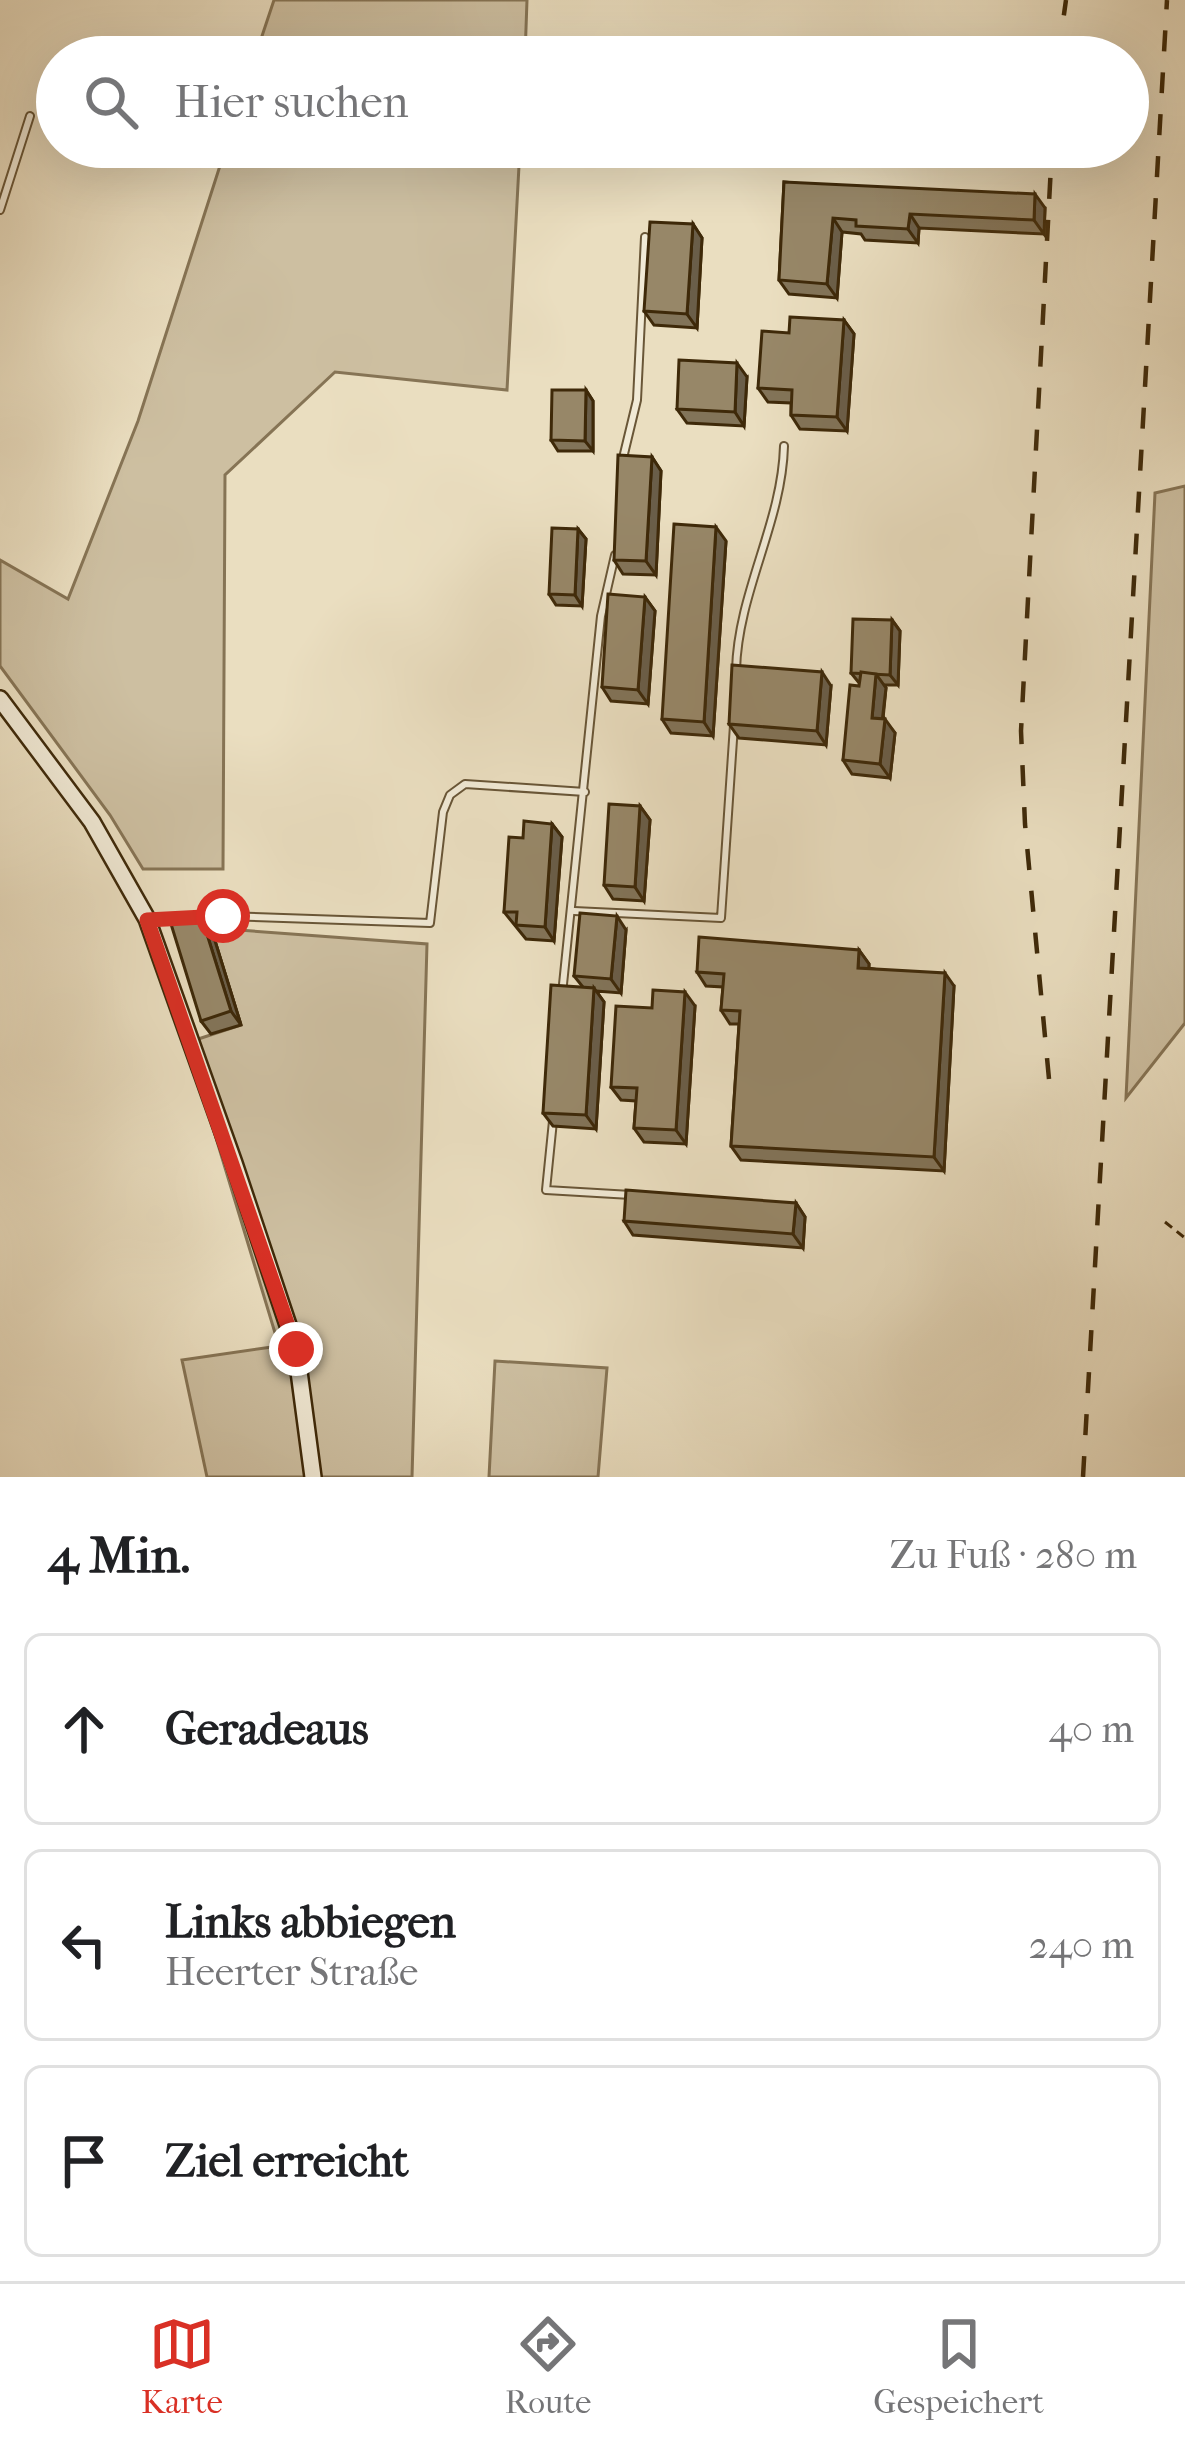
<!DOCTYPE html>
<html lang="de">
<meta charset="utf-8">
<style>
:root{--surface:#fff;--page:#f6f6f6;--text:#202124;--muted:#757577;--line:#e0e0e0;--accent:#d93025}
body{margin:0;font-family:"IM FELL French Canon",serif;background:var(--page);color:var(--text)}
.stop{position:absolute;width:36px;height:36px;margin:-27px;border:9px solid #d93025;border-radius:50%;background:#fff}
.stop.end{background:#d93025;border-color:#fff;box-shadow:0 3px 12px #0008}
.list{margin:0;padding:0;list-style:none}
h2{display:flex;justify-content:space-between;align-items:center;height:156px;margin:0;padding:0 48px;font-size:51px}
h2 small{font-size:39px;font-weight:400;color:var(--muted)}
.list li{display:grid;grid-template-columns:78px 1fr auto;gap:36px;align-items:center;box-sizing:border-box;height:192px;margin:0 24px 24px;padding:0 24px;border:3px solid var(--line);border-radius:18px}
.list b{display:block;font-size:45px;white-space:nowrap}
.list p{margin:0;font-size:39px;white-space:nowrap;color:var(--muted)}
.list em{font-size:39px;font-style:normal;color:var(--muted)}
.icon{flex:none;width:66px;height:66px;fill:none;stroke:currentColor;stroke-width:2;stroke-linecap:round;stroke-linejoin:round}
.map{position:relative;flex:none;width:1185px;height:1477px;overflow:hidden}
.search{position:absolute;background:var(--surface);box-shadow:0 12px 48px #0002;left:36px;right:36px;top:36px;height:132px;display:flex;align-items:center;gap:30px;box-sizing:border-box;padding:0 42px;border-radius:66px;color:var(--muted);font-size:45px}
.sheet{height:804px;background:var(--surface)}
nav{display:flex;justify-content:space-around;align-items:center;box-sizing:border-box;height:168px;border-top:3px solid var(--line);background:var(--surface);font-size:33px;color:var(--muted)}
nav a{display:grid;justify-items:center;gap:6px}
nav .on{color:var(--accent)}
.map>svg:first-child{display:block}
.green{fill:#cdbfa1;stroke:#867455;stroke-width:3}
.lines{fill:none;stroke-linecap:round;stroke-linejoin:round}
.lane-casing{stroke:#695637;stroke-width:10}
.secondary-casing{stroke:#3e2909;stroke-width:20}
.path{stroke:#3e2909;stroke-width:3;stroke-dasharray:9 6;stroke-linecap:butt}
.lane{stroke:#f1ead6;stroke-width:6}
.secondary{stroke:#f1ead6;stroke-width:15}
.rail{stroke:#3e2909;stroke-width:4.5;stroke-dasharray:21 21;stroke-linecap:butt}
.wall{fill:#827459;stroke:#3e2909;stroke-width:3}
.shaded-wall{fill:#6a5e49;stroke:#3e2909;stroke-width:3}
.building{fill:#978768;stroke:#3e2909;stroke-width:3}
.route{stroke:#d93025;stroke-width:15}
</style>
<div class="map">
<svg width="1185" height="1477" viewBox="0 0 1185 1477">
<rect width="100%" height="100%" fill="#eadec0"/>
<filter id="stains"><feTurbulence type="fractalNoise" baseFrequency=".00167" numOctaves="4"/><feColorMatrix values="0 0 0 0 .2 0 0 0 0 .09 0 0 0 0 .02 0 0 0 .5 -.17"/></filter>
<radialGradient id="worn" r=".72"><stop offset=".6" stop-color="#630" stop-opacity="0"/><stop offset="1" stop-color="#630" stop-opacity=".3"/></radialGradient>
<!-- green -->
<g class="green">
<path d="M274,0H527L525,57H255Z"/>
<path d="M226,147H520L507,390L335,372L225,475L223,869H143L110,815L0,666V560L68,599L138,421Z"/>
<path d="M1185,486V1023L1126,1098L1155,493Z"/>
<path d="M211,928L427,944L412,1477H207L182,1360L279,1346L203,1095L183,1044L241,1025Z"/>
<path d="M495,1361L607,1368L598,1477H489Z"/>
</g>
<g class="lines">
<defs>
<g id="lane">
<path d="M0,210L30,116"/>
<path d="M623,458L637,400L645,237"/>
<path d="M736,670C738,592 782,523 784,446"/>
<path d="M574,911L721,918L734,725"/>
<path d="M151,919L223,916L430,923L443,812L450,795L465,784L585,792"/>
<path d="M562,994L601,616L615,555"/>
<path d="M553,1121L546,1190L631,1195"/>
</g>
<path id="secondary" d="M0,699L92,822L147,919L234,1163L296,1349L313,1477"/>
</defs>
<!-- lane casing -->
<use href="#lane" class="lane-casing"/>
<!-- secondary casing -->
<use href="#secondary" class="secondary-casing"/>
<!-- path -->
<path class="path" d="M1165,1222L1185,1238"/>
<!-- lane -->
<use href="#lane" class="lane"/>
<!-- secondary -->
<use href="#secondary" class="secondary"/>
<!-- rail -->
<g class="rail">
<path d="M1058,57L1066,0"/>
<path d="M1049,1079L1025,824L1021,731L1052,147"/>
<path d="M1083,1477L1167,0"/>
</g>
</g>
<!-- wall -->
<g class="wall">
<path d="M784,182L1045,208L1044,234L919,228L918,243L865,240L861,234L842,232L837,298L789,294L779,280Z"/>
<path d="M693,224L702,238L697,328L654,325L644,311Z"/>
<path d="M844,320L854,334L847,431L800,429L791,415V403L768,402L758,388L789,333Z"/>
<path d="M747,377L744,426L687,423L677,409Z"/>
<path d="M586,390L593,401V451H558L551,440Z"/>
<path d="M652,457L661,471L656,575L623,574L614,560Z"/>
<path d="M578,529L586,539L582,606L556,605L549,594Z"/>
<path d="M726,541L713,736L671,733L662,719Z"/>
<path d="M645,597L655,611L648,704L611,701L602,687Z"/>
<path d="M892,620L900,631L898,685H884L886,688L883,719L895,733L890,778L852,774L843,760L860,684L851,673Z"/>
<path d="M831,686L826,745L739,738L729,724Z"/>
<path d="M640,806L650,820L644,901L613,899L604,885Z"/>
<path d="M552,824L562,837L554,941L526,939L504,912L523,838Z"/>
<path d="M211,928L241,1025L211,1034L201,1021Z"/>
<path d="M626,930L621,993L596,991L604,1002L596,1129L553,1126L543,1113L583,987L574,976Z"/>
<path d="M859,950L869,964V968L954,986L944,1171L741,1160L731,1146L739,1024H730L721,1010L723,987L706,986L697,972Z"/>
<path d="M695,1006L686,1144L644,1142L634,1128L636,1101L621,1100L611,1087L652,1008Z"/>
<path d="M796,1203L805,1217L803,1248L633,1235L624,1221Z"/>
</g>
<!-- shaded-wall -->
<g class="shaded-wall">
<path d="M1035,194L1045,208L1044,234L1034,220Z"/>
<path d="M910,214L919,228L918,243L908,229Z"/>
<path d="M833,218L842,232L837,298L827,284Z"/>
<path d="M693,224L702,238L697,328L687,314Z"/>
<path d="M844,320L854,334L847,431L837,417Z"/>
<path d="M737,363L747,377L744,426L735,412Z"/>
<path d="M586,390L593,401V451L585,441Z"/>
<path d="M652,457L661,471L656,575L646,561Z"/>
<path d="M716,527L726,541L713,736L704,722Z"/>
<path d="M578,529L586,539L582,606L575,595Z"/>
<path d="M645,597L655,611L648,704L638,690Z"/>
<path d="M892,620L900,631L898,685L890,675Z"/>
<path d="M822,672L831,686L826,745L817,731Z"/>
<path d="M876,674L886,688L881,731L872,718Z"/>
<path d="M885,719L895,733L890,778L880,764Z"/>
<path d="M640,806L650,820L644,901L635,887Z"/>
<path d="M552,824L562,837L554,941L545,927Z"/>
<path d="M201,915L211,928L241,1025L231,1011Z"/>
<path d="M617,916L626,930L621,993L611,979Z"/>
<path d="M859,950L869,964L868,982L858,968Z"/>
<path d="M945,973L954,986L944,1171L934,1157Z"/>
<path d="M594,988L604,1002L596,1129L586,1115Z"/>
<path d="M685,992L695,1006L686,1144L676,1130Z"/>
<path d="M796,1203L805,1217L803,1248L793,1234Z"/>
</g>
<!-- building -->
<g class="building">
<path d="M784,182L1035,194L1034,220L910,214L908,229L856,226V220L833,218L827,284L779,280Z"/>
<path d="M650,222L693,224L687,314L644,311Z"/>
<path d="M790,317L844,320L837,417L791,415L792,390L758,388L762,331L789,333Z"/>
<path d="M679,360L737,363L735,412L677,409Z"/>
<path d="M552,390H586L585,441L551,440Z"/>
<path d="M618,455L652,457L646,561L614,560Z"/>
<path d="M674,524L716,527L704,722L662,719Z"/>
<path d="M552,528L578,529L575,595L549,594Z"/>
<path d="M608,594L645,597L638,690L602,687Z"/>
<path d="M853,619L892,620L890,675L851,673Z"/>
<path d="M732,665L822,672L817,731L729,724Z"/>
<path d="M861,672L876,674L872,718L885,719L880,764L843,760L850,685L859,686Z"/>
<path d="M609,804L640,806L635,887L604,885Z"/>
<path d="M524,821L552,824L545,927L516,925L517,912H504L509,837L523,838Z"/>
<path d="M580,913L617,916L611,979L574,976Z"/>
<path d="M201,915L231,1011L201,1021L171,924Z"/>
<path d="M699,937L859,950L858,968L945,973L934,1157L731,1146L740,1011L721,1010L724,974L697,972Z"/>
<path d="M551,985L594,988L586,1115L543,1113Z"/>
<path d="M653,990L685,992L676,1130L634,1128L637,1088L611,1087L616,1006L652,1008Z"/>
<path d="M626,1190L796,1203L793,1234L624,1221Z"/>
</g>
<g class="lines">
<!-- route -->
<path class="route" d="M223,916L147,920L296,1349"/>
</g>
<rect width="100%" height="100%" filter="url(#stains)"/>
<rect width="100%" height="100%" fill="url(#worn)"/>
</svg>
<div class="stop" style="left:223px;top:916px"></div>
<div class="stop end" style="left:296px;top:1349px"></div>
<div class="search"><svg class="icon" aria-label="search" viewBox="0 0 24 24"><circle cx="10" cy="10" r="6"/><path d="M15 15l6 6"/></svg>Hier suchen</div>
</div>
<section class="sheet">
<h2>4 Min.<small>Zu Fuß · 280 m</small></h2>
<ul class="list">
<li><svg class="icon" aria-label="ahead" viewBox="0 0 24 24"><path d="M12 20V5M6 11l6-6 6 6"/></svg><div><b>Geradeaus</b></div><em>40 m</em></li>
<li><svg class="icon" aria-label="left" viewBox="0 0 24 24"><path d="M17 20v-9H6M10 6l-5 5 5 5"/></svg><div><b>Links abbiegen</b><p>Heerter Straße</p></div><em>240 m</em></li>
<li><svg class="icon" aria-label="arrive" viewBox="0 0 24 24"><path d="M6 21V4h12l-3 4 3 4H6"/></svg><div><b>Ziel erreicht</b></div></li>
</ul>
</section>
<nav>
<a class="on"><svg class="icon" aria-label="map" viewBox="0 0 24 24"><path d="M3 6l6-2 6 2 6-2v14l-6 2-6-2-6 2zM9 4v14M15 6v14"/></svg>Karte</a>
<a><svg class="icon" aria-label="directions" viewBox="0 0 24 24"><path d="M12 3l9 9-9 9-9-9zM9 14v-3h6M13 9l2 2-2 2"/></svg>Route</a>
<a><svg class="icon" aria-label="saved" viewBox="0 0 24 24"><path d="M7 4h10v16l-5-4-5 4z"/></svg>Gespeichert</a>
</nav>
